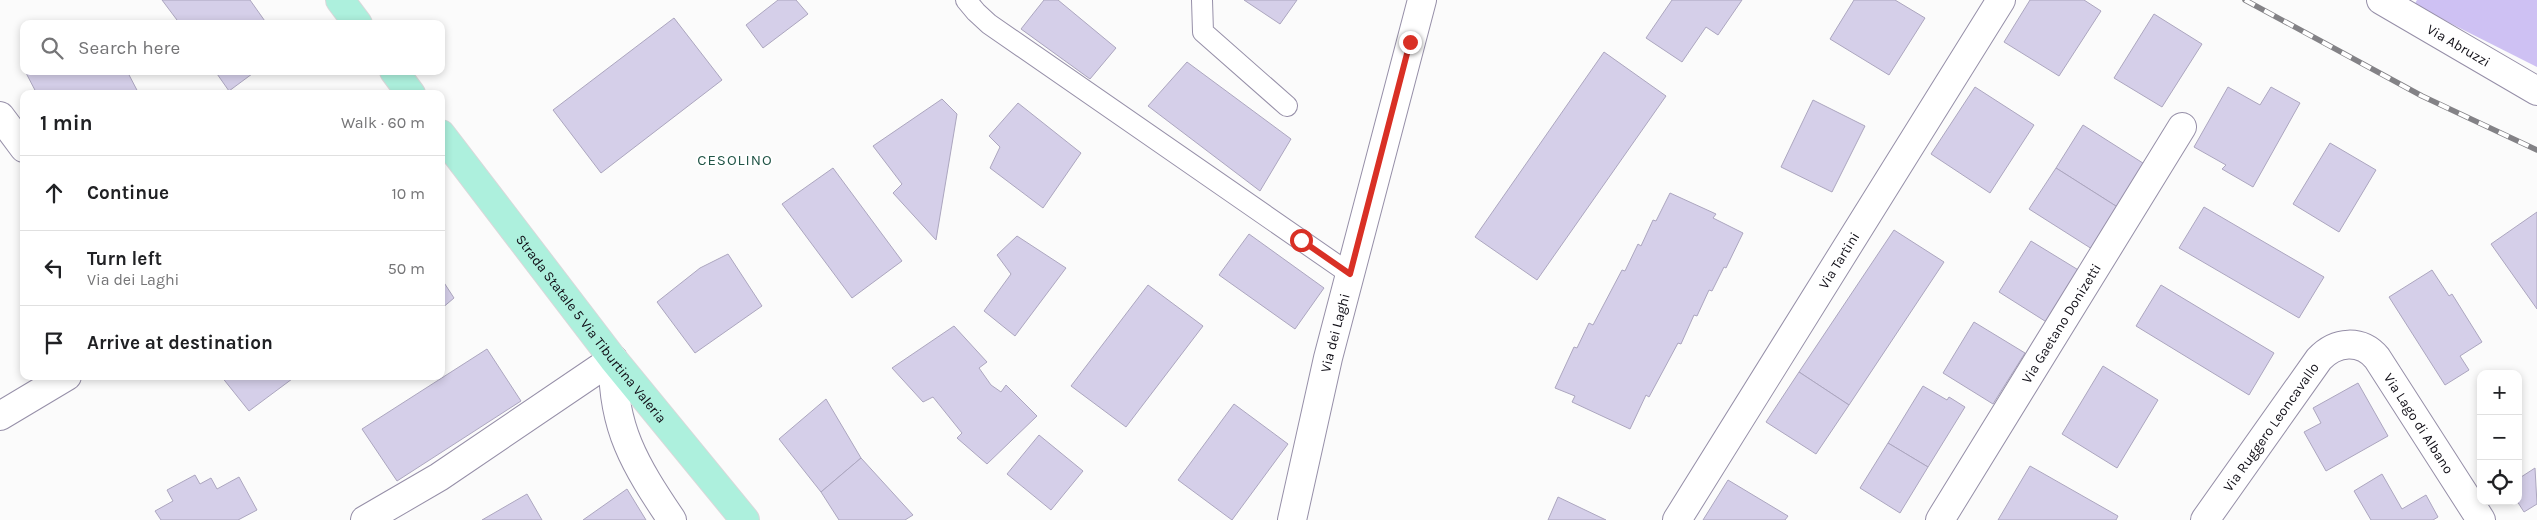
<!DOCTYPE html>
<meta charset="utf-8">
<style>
:root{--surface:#fff;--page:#f2f2f2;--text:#202124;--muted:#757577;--line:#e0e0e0}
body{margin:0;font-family:Karla,sans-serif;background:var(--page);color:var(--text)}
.controls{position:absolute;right:15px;bottom:15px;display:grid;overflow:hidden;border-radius:10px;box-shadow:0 2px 8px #0003}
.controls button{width:45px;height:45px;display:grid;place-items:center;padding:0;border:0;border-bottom:1px solid var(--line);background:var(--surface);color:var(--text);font:25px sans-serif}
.stop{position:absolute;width:15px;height:15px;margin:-11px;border:4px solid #d93025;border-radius:50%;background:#fff}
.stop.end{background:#d93025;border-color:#fff;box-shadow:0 1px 5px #0008}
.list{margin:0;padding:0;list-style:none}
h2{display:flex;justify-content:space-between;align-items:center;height:65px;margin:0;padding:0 20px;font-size:21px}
h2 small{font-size:16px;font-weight:400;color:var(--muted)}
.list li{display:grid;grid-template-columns:32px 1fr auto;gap:15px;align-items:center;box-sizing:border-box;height:75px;padding:0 20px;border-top:1px solid var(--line)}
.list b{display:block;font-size:19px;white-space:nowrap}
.list p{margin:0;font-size:16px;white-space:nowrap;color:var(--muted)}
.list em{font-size:16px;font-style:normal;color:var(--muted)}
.icon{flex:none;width:28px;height:28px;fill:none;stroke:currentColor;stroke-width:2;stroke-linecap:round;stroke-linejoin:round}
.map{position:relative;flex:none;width:2537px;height:520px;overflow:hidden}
.search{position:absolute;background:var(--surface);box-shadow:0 2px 8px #0003;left:20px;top:20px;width:425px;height:55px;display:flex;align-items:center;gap:12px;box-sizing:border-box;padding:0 18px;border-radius:10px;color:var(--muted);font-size:19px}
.panel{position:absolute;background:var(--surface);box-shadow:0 2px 8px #0003;left:20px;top:90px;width:425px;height:290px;border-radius:10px}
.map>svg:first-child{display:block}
.green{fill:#cec1f3}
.building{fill:#d5cfe9;stroke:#aca6bf}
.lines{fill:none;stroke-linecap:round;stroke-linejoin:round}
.service-casing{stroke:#968fa8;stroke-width:22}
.minor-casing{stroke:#968fa8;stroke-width:30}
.tertiary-casing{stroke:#968fa8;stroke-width:30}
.primary-casing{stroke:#d9d8da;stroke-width:30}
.service{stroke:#fff;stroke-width:20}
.minor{stroke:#fff;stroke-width:28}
.tertiary{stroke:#fff;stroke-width:28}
.primary{stroke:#adf0dd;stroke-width:28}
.rail-casing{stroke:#838286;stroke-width:5.5}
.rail{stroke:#fff;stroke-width:4;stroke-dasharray:11;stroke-linecap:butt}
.route{stroke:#d93025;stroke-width:6}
.labels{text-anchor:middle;stroke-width:4;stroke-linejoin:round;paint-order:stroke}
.street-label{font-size:14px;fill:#100e16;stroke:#fff}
.neighbourhood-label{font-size:15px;letter-spacing:1px;fill:#215547;stroke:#fff}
</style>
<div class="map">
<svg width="2537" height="520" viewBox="0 0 2537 520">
<rect width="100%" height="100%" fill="#fbfbfb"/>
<!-- green -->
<path class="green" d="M2417,0H2537V67L2414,5Z"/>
<!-- building -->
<g class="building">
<path d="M162,0H250L267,24H180Z"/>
<path d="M778,0H796L808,14L763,48L746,25Z"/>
<path d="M1044,0H1058L1116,48L1090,79L1021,29Z"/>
<path d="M1244,0H1297L1280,24Z"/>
<path d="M1672,0H1742L1718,35L1706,27L1682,62L1646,38Z"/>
<path d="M1854,0H1895L1925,18L1889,75L1830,39Z"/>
<path d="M2030,0H2084L2101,11L2059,76L2004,42Z"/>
<path d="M2154,14L2202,44L2162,107L2114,78Z"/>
<path d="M674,18L722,80L601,173L553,110Z"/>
<path d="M1604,52L1666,96L1537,280L1475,237Z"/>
<path d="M1187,62L1291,139L1260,191L1148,106Z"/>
<path d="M25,71H127L139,94H37Z"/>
<path d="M215,71H256L229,91Z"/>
<path d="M1975,87L2034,125L1990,193L1931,154Z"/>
<path d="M2228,87L2260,105L2271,87L2300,103L2253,187L2222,169L2226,165L2194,147Z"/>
<path d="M942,99L957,114L936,240L893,193L902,184L873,146Z"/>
<path d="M1813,100L1865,126L1832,192L1781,167Z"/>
<path d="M1018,103L1081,153L1043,208L990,168L1000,147L989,136Z"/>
<path d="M2083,125L2146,165L2119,208L2056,168Z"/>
<path d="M2330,143L2376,170L2339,232L2293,204Z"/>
<path d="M833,168L902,261L852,298L782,204Z"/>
<path d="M2056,168L2119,208L2092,249L2029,209Z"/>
<path d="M1670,193L1716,214L1713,218L1743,233L1726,268L1724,267L1712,291L1709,290L1697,316L1694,315L1681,344L1678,343L1649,397L1646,395L1630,429L1572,402L1575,396L1555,388L1574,347L1577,348L1589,323L1593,325L1622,270L1625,271L1638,244L1641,246L1653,220L1656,221Z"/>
<path d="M2204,207L2324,277L2299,318L2179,248Z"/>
<path d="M2537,212V309L2491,244Z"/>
<path d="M1894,230L1944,262L1849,405L1799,372Z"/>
<path d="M1249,234L1324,288L1295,329L1219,275Z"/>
<path d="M1017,236L1066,268L1015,336L984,311L1011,274L997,255Z"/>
<path d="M2031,241L2080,271L2048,323L1999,292Z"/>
<path d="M728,254L762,306L695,353L657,302L700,268Z"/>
<path d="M2432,270L2449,296L2452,294L2482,342L2460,356L2469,370L2445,385L2389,297Z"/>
<path d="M441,278L454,298L441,309Z"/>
<path d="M1148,285L1203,326L1126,427L1071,386Z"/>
<path d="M2161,285L2274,353L2249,395L2136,326Z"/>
<path d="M1974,322L2025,353L1993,404L1943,373Z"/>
<path d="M954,326L987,362L979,368L991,385L1001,392L1006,385L1037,416L987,464L957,438L962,433L933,397L923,402L892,368Z"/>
<path d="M487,349L521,401L397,481L362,429Z"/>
<path d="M2103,366L2158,400L2117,468L2062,434Z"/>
<path d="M1799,372L1849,405L1816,454L1766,422Z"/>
<path d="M221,376H290L292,379L249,411Z"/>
<path d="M2358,383L2388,436L2326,471L2304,432L2321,423L2313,408Z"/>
<path d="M1923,386L1947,400L1949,397L1965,407L1928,467L1888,443Z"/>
<path d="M826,399L861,458L821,492L779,439Z"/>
<path d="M1234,404L1288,444L1232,520L1178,480Z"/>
<path d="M1039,435L1083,471L1051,510L1007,474Z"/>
<path d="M1888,443L1928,467L1900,513L1860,488Z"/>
<path d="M861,458L913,515L905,520H839L821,492Z"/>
<path d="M2030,466L2118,516L2116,520H1998Z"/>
<path d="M2535,468L2537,504L2524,512L2517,501L2518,479Z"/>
<path d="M2382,474L2402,509L2426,495L2438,517L2433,520H2371L2354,491Z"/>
<path d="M195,475L200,484L211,478L217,489L239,477L257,510L238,520H161L155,511L173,501L167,490Z"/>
<path d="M1728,480L1788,516L1785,520H1703Z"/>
<path d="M627,489L646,520H583Z"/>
<path d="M527,494L542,520H482Z"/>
<path d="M1558,497L1606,520H1548Z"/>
</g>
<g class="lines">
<defs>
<g id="service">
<path d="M966,0L976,12L989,24L1350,274"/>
<path d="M1202,0L1203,32L1287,106"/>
</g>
<g id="minor">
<path id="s1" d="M2381,0L2537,91"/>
<path d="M0,116L24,148"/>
<path d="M613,359C612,428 635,465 672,520"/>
<path d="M0,416L67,376"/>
<path d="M365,520L439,477L613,359"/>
<path id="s2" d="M1677,520L2001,0"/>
<path id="s3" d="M1940,520L2182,127"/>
<path id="s4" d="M2205,520L2319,359C2336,341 2361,339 2377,358L2481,520"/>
</g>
<g id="tertiary">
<path id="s5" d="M1292,520L1328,358L1422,0"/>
</g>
<g id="primary">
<path d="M340,0L358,24"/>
<path d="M394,71L411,94"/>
<path id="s6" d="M441,134L613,359L745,520"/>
</g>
</defs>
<!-- service casing -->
<use href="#service" class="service-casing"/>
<!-- minor casing -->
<use href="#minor" class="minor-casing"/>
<!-- tertiary casing -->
<use href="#tertiary" class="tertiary-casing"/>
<!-- primary casing -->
<use href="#primary" class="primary-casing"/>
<!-- service -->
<use href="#service" class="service"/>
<!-- minor -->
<use href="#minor" class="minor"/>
<!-- tertiary -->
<use href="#tertiary" class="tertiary"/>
<!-- primary -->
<use href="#primary" class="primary"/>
<defs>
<path id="rail" d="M2245,0L2422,96L2537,150"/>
</defs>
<!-- rail casing -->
<use href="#rail" class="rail-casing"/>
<!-- rail -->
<use href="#rail" class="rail"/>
</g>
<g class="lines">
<!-- route -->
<path class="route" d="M1301,240L1350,274L1410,42"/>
</g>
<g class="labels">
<!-- street labels -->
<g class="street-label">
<text dy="5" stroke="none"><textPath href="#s1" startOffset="90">Via Abruzzi</textPath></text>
<text dy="5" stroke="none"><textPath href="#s2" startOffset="306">Via Tartini</textPath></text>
<text dy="5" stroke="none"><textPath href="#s3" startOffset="231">Via Gaetano Donizetti</textPath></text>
<text dy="5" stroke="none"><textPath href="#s6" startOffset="246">Strada Statale 5 Via Tiburtina Valeria</textPath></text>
<text dy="5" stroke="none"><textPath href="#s5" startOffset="192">Via dei Laghi</textPath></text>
<text dy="5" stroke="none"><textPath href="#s4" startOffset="341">Via Lago di Albano</textPath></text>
<text dy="5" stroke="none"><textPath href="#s4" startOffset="114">Via Ruggero Leoncavallo</textPath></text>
</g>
<!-- neighbourhood labels -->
<g class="neighbourhood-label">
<text x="735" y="165">CESOLINO</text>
</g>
</g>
</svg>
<div class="controls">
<button>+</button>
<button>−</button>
<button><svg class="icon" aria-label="locate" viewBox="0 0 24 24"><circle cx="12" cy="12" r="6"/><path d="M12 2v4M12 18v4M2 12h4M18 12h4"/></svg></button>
</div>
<div class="stop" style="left:1301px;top:240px"></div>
<div class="stop end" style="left:1410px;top:42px"></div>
<div class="search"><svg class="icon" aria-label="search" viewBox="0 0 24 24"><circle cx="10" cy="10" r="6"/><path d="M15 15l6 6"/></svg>Search here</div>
<section class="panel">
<h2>1 min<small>Walk · 60 m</small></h2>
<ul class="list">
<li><svg class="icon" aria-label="ahead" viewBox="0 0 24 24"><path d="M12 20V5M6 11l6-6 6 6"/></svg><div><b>Continue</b></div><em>10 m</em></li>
<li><svg class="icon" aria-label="left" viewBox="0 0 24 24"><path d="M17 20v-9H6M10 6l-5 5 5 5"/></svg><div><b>Turn left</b><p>Via dei Laghi</p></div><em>50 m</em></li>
<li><svg class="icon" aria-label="arrive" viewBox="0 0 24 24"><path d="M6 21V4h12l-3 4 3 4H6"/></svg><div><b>Arrive at destination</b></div></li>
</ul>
</section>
</div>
